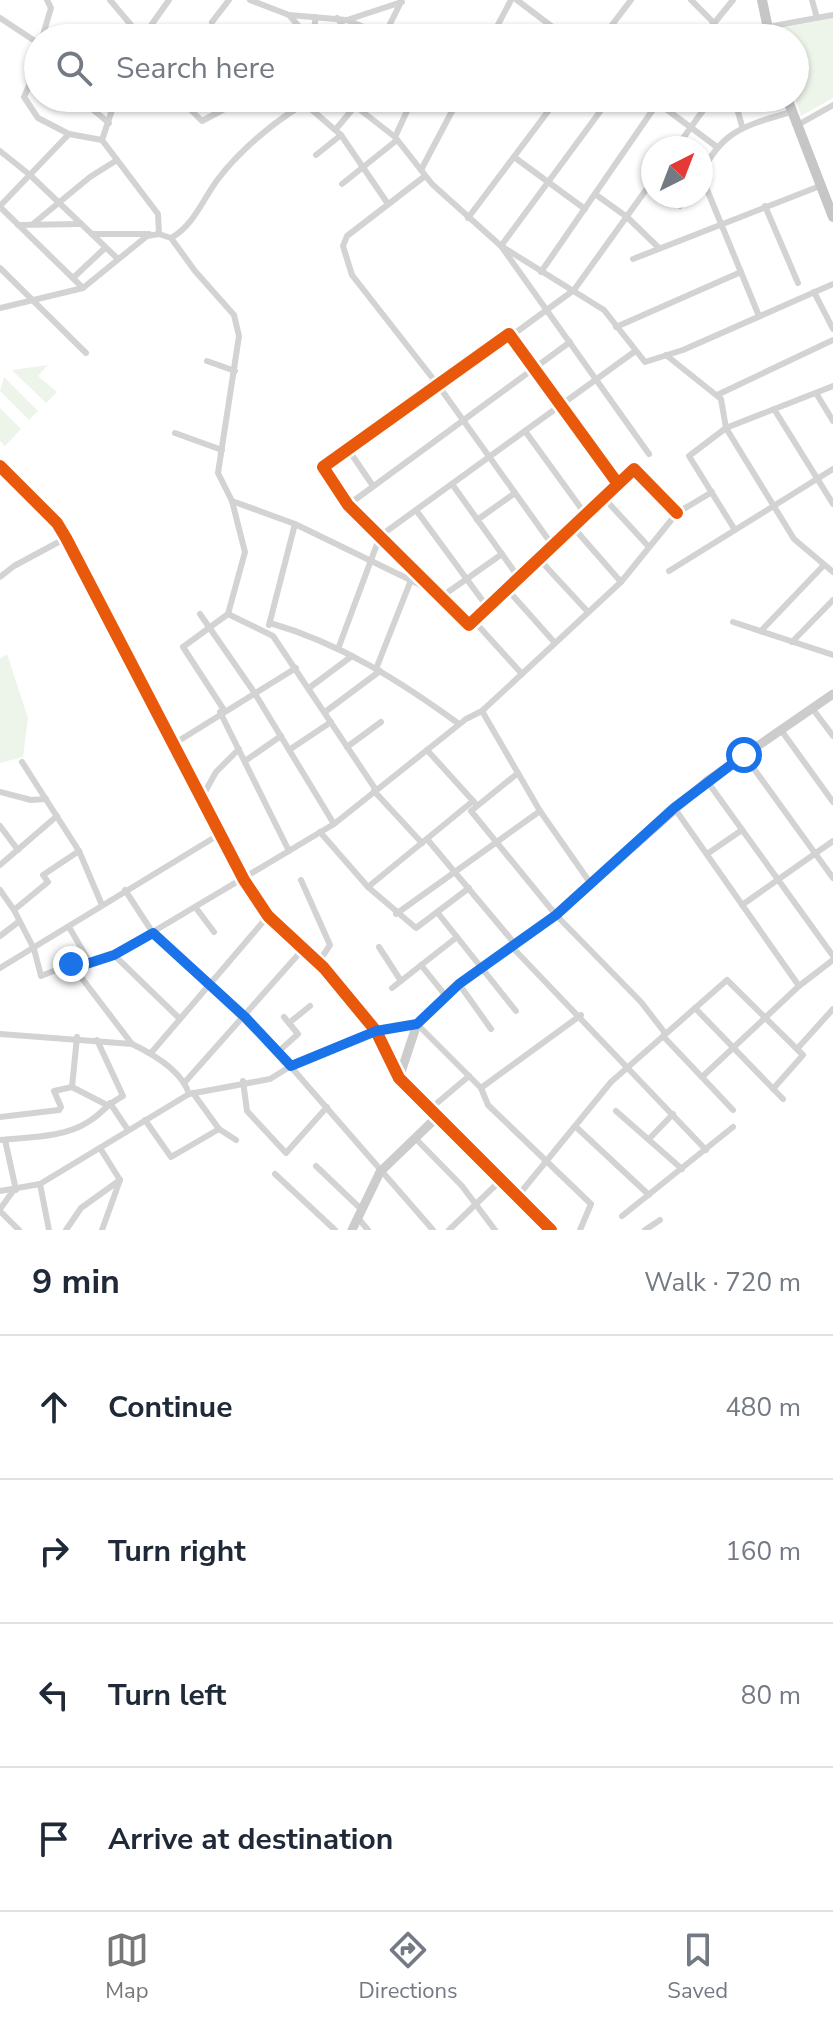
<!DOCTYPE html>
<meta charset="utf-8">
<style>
:root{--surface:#fff;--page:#f6f6f7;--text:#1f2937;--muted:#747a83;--line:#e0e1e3;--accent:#777}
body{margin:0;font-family:"Nunito Sans",sans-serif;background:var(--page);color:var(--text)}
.compass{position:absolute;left:641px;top:136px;width:72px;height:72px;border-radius:50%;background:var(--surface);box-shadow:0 2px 6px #0004;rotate:42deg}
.stop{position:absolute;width:24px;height:24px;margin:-18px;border:6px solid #1a73e8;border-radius:50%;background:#fff}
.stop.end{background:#1a73e8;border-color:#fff;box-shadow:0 2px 8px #0008}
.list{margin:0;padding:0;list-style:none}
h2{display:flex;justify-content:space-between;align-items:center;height:104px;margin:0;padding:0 32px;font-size:34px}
h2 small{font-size:26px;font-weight:400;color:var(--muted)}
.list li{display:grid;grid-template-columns:52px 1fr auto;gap:24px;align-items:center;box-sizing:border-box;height:144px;padding:0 32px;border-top:2px solid var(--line)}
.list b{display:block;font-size:30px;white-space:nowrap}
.list em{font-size:26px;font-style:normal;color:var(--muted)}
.icon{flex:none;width:44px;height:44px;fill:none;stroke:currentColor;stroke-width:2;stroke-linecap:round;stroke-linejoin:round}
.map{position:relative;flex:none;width:833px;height:1230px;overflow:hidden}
.search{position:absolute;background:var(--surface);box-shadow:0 2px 6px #0004;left:24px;right:24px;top:24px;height:88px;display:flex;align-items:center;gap:20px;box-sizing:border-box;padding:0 28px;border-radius:44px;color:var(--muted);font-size:30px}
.sheet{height:680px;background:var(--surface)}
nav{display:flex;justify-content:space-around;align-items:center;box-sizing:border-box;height:112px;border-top:2px solid var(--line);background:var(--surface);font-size:22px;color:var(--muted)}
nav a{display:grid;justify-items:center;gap:4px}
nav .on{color:var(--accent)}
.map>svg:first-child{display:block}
.green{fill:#edf5eb}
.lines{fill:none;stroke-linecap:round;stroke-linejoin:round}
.street{stroke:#d3d3d3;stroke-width:6}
.secondary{stroke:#ccc;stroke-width:9}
.primary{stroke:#c6c6c6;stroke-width:10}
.cycleway-casing{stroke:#fff;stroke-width:17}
.cycleway{stroke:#e8590c;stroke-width:12}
.route{stroke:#1a73e8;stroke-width:10}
</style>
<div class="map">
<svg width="833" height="1230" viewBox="0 0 833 1230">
<rect width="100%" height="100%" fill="#fff"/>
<!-- green -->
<g class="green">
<path d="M833,18V98L801,116L795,98V38H779L778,29Z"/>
<path d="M48,365L38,376L57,392L46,403L12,370Z"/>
<path d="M4,377L38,411L29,420L0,391Z"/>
<path d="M0,408L21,429L5,446L0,441Z"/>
<path d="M7,654L28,718L23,757L0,763V659Z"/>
</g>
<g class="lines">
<!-- street -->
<g class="street">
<path d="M110,0L142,38"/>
<path d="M250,0L289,15L309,38"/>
<path d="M517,0L567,38"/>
<path d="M691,0L713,22L717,38"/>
<path d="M812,0L817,18"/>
<path d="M289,15L347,20L390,38"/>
<path d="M0,18L38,43"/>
<path d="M337,18L352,38"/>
<path d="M347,20L402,2"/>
<path d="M212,22L229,0"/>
<path d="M768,27L833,15"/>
<path d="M42,38L51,8L47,0"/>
<path d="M142,38L169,0"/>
<path d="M312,38L316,17"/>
<path d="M383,38L401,2"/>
<path d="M491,38L511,0"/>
<path d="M602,38L631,0"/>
<path d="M702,38L733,0"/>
<path d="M79,98L109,123"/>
<path d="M116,98L102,140L158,214L159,234"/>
<path d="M179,98L202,121L245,98"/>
<path d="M345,98L395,137L432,184L501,246L604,310L645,362L683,350L833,284"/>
<path d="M610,98L501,246L649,454"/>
<path d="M734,98L742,126"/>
<path d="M304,103L341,135L388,204"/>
<path d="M658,103L717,147"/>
<path d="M796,126L833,105"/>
<path d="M336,129L362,98"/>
<path d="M69,134L102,140"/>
<path d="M395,137L413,98"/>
<path d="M676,148L712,98"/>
<path d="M0,151L30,175L118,259"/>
<path d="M316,155L341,135"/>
<path d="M514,157L585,209"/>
<path d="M421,170L459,98"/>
<path d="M701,175L759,316"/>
<path d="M701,175C721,130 747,125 791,112"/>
<path d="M425,176L347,236L343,246L352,275L438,385L553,546"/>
<path d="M342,184L397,140"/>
<path d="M595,194L627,217L659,248"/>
<path d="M0,206L69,134L38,118L24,97L38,65"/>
<path d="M680,206L687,196"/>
<path d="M765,206L798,283"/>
<path d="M0,207L83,288"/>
<path d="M468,218L558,98"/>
<path d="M33,224L90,177L117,160"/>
<path d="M18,225L81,224"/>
<path d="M92,234H149"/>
<path d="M171,238C194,225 203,199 218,179C242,148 280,116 315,98"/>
<path d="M633,259L820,186"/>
<path d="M0,268L86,353"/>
<path d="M541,272L661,98"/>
<path d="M73,278L105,248"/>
<path d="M814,292L833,329"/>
<path d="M0,308L83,288L147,236L159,234L171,238L195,271L234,315L239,336L218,473L232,501L245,552L228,614L183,647L224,710"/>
<path d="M616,327L741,272"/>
<path d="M511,336L574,290L653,180"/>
<path d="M666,355L721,399L726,428L794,539L833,572"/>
<path d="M207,361L235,371"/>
<path d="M816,393L833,421"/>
<path d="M717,395L833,340"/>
<path d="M774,409L833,504"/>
<path d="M525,431L586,515"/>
<path d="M175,433L222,450"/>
<path d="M348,449L373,486"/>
<path d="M0,466L57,523L66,538L244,880L268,916L324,968L376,1031L398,1077"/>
<path d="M452,484L519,578"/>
<path d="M618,484L509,334L323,467L348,505L469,625L634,469L677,513"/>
<path d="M604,498L649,547"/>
<path d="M232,501L295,524L429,589"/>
<path d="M348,505L570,342"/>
<path d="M416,510L488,608"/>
<path d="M477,520L515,493"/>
<path d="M573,527L621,582"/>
<path d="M735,530L689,456L726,428L833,386"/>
<path d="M539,559L588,612"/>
<path d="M669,571L833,469"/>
<path d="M0,577L14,566L66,538"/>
<path d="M507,589L555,643"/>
<path d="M441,597L502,554"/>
<path d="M200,614L254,692L334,824"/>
<path d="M228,614L273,636L376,790"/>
<path d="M474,621L522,674"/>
<path d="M733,622L833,655"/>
<path d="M270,623C340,643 400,681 459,724"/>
<path d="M269,625L295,524"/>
<path d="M761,631L824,565"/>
<path d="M792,642L833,600"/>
<path d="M338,649L380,536L634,352"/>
<path d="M376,669L411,580"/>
<path d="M309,688L352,656"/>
<path d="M812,708L833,736"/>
<path d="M482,711L540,811L591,884"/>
<path d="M220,712L289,851"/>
<path d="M325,712L380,671"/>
<path d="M781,730L833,802"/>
<path d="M172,745L296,668"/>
<path d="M347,747L381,722"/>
<path d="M289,750L331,722"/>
<path d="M427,750L475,803"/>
<path d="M744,755L833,878"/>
<path d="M245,761L281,736"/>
<path d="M22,762L79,851L102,905"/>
<path d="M518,773L471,811L556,915L641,1002L665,1033"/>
<path d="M707,781L833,956"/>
<path d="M374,791L422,843"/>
<path d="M0,792L31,800L46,799"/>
<path d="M201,799L216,772L239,749"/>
<path d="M675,809L799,986"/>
<path d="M0,826L18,850"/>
<path d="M320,832L368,887L416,928L469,888"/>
<path d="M427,839L515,944L512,947L706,1150"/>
<path d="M79,851L43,875L48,882L14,910L34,949L41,976L71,964L132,1044"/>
<path d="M707,854L742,830"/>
<path d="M0,865L57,816"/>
<path d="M301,880L330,945L318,963"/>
<path d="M368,887L473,801"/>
<path d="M0,890L14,910"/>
<path d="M125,890L153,933L278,1052L433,1230"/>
<path d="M742,905L833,841"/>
<path d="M196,908L214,932"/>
<path d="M437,912L516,1011"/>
<path d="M396,914L540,811"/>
<path d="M69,927L90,963"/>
<path d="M0,936L17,923"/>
<path d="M379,947L401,981"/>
<path d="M114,955L180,1019"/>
<path d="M421,965L445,995"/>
<path d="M0,968L220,834"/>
<path d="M74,968L114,955L334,824L466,719L482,711L621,582L677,513L712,492"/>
<path d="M459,984L491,1029"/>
<path d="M392,988L457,937"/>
<path d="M695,1008L783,1099"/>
<path d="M289,1023L310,1006"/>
<path d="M0,1034L132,1044C153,1054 182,1071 189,1094"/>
<path d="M663,1036L733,1110"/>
<path d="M797,1049L833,1009"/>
<path d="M278,1052L298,1034L284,1017"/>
<path d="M151,1053L268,916"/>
<path d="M702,1077L799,986L833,960"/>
<path d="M243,1081L247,1111L286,1153L327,1107"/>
<path d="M185,1082L304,948"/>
<path d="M72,1087L77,1037"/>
<path d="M481,1088L581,1015"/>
<path d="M193,1093L219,1129L236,1140"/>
<path d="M110,1103L128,1130"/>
<path d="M430,1109L469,1076"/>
<path d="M616,1111L682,1169"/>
<path d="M0,1117L59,1110L61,1107L54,1091L72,1087L105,1104"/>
<path d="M437,1117L551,1230"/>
<path d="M145,1120L171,1157L219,1129"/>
<path d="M575,1126L649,1195"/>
<path d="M415,1138L462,1186L495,1230"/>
<path d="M649,1139L673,1114"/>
<path d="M0,1140C27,1137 64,1138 88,1122C103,1113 104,1106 123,1096L97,1040"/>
<path d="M5,1140L16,1190"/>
<path d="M100,1148L120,1180"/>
<path d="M316,1166L362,1210"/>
<path d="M275,1174L335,1230"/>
<path d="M40,1184L49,1230"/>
<path d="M0,1191L40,1184L189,1094L270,1079L291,1066L376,1031L417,1024L481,1088L488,1105L591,1204L580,1230"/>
<path d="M517,1197L611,1082L727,980L803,1055L773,1089"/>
<path d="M0,1209L13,1191"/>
<path d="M0,1211L19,1230"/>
<path d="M622,1216L733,1127"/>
<path d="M358,1218L368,1230"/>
<path d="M66,1230L81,1208L120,1180"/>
<path d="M102,1230L120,1180"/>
<path d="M449,1230L501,1180"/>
<path d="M645,1230L660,1220"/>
</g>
<!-- secondary -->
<g class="secondary">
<path d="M515,944L556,915L707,781L833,694"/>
<path d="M352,1230L380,1172L437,1117L399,1078L417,1024L459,984L512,947"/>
</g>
<!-- primary -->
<g class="primary">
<path d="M762,0L770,38"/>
<path d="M787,98L833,217"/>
</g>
<defs>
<g id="cycleway">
<path d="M0,466L57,523L66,538L244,880L268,916L324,968L376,1031L399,1078L551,1230"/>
<path d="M618,484L509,334L323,467L348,505L469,625L634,469L677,513"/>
</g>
</defs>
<!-- cycleway casing -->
<use href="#cycleway" class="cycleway-casing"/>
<!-- cycleway -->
<use href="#cycleway" class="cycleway"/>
</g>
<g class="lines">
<!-- route -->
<path class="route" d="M71,964L74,968L114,955L153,933L246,1018L291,1066L376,1031L417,1024L459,984L556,915L674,808L744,755"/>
</g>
</svg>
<svg class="compass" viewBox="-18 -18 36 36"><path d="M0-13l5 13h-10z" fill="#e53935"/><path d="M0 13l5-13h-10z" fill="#747a83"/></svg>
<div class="stop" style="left:744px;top:755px"></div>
<div class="stop end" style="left:71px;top:964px"></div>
<div class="search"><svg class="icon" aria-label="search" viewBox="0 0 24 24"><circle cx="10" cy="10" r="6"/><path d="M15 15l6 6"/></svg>Search here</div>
</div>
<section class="sheet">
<h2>9 min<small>Walk · 720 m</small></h2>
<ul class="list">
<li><svg class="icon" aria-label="ahead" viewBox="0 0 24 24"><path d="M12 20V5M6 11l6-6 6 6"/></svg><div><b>Continue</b></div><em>480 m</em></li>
<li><svg class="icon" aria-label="right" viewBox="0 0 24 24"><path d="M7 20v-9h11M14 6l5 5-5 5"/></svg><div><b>Turn right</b></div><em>160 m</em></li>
<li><svg class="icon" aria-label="left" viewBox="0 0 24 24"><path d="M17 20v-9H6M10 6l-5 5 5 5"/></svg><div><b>Turn left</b></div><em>80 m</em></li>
<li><svg class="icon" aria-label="arrive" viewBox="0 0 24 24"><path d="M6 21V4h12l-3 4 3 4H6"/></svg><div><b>Arrive at destination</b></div></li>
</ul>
</section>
<nav>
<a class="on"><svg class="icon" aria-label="map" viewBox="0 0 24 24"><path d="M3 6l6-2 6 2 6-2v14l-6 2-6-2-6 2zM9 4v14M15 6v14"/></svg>Map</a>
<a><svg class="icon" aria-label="directions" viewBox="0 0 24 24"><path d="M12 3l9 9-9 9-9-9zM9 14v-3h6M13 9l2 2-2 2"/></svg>Directions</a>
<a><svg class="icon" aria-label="saved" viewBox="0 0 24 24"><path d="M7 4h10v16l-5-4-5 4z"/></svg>Saved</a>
</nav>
